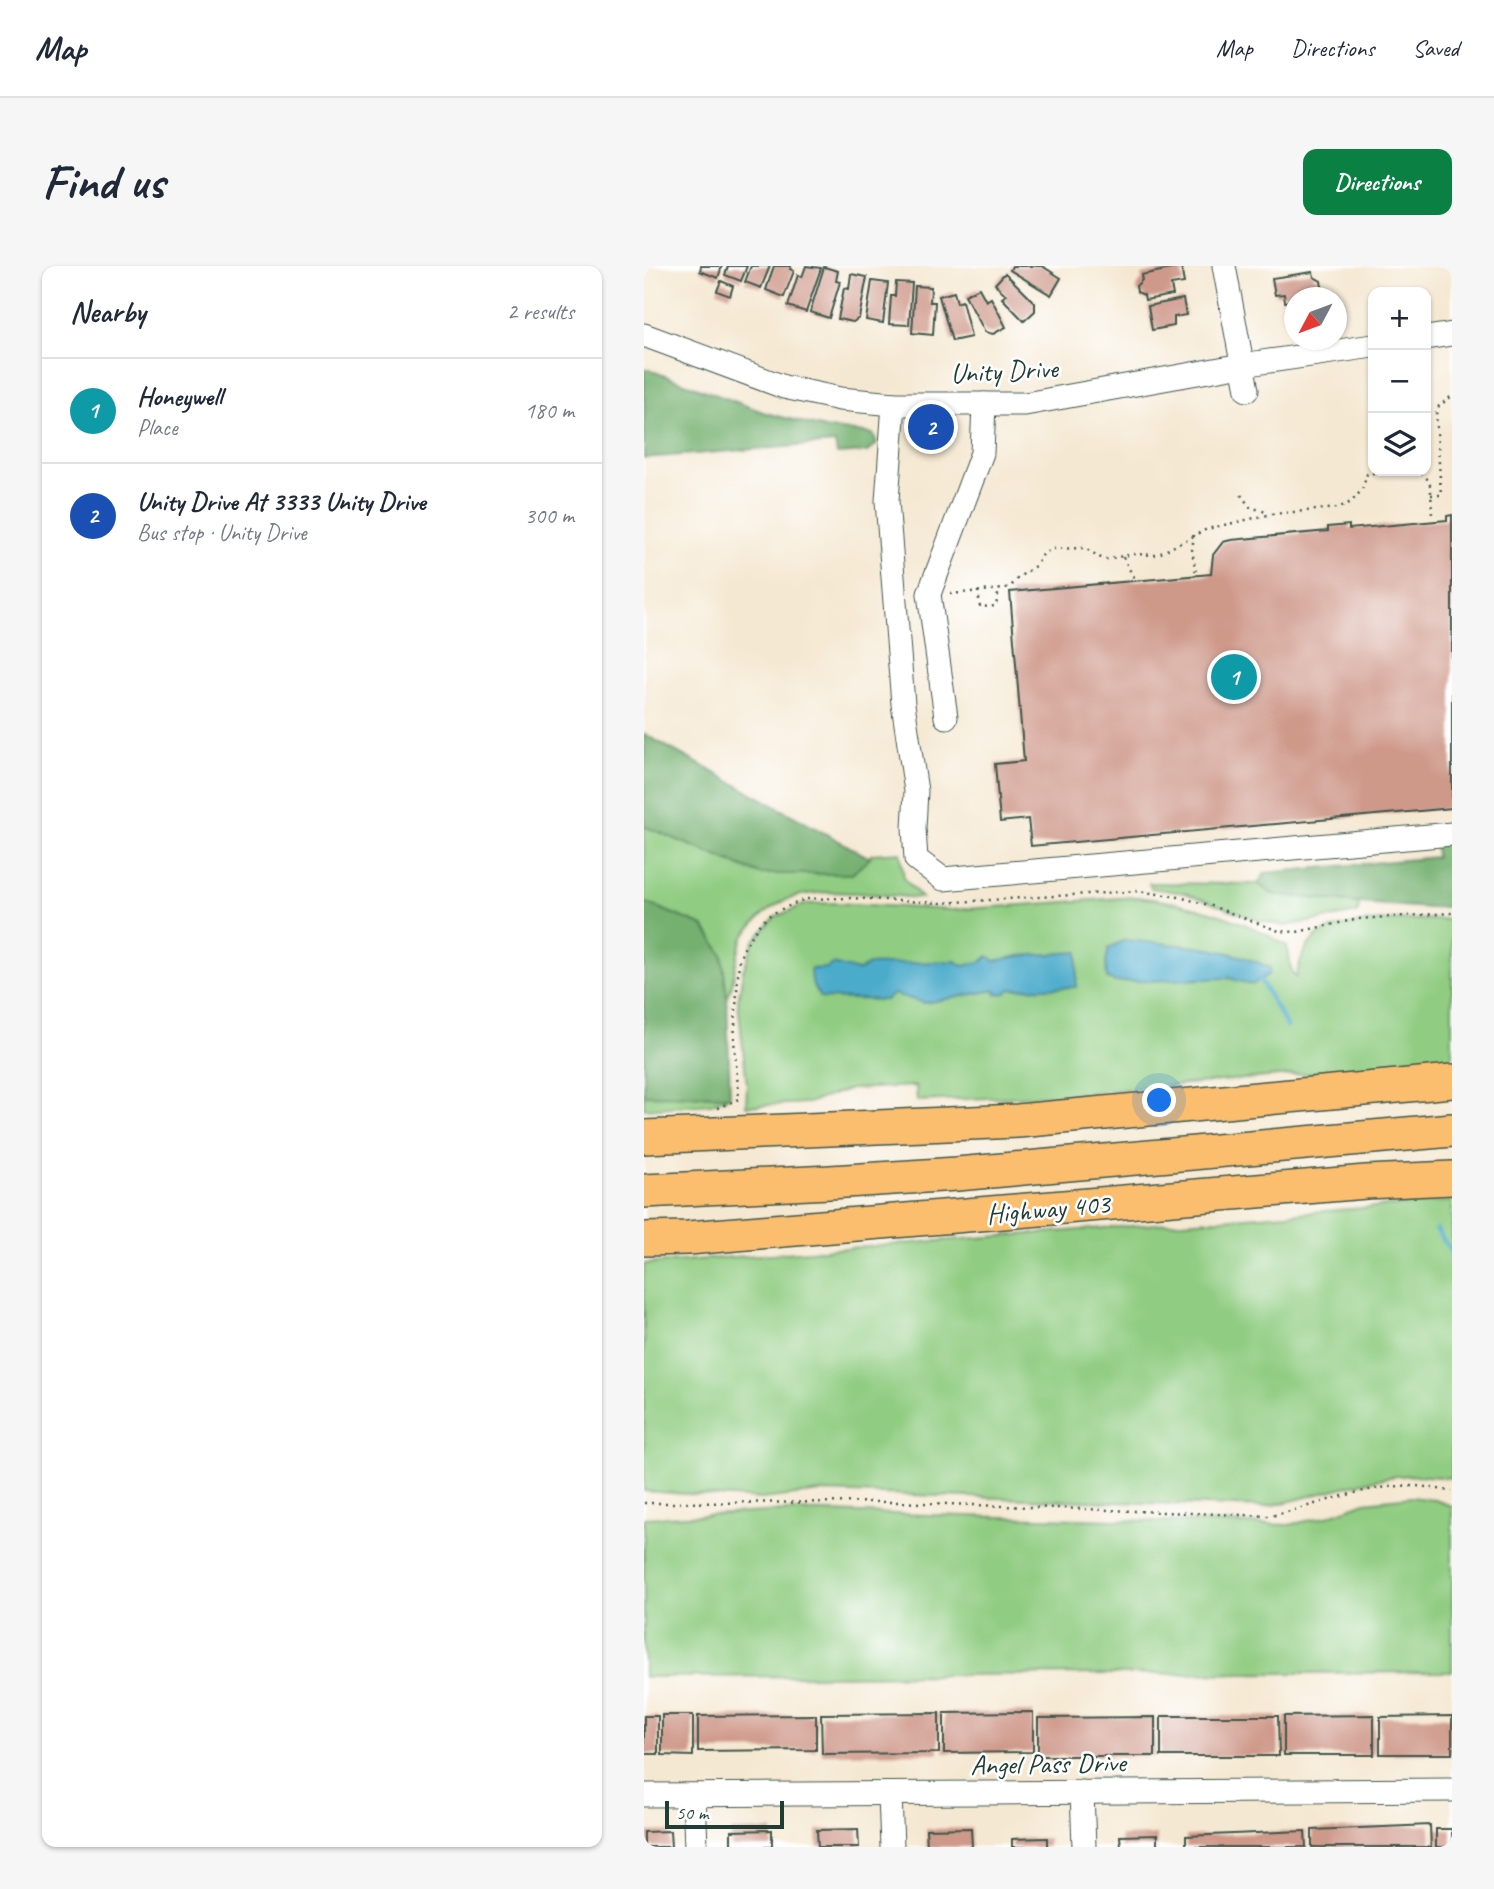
<!DOCTYPE html>
<meta charset="utf-8">
<style>
:root{--surface:#fff;--page:#f6f6f7;--text:#1f2937;--muted:#747a83;--line:#e0e1e3;--accent:#0b8043}
body{margin:0;font-family:Caveat,sans-serif;background:var(--page);color:var(--text)}
.controls{position:absolute;right:21px;top:21px;display:grid;overflow:hidden;border-radius:14px;box-shadow:0 2px 5px #0004}
.controls button{width:63px;height:63px;display:grid;place-items:center;padding:0;border:0;border-bottom:2px solid var(--line);background:var(--surface);color:var(--text);font:35px sans-serif}
.compass{position:absolute;left:640px;top:21px;width:63px;height:63px;border-radius:50%;background:var(--surface);box-shadow:0 2px 5px #0004;rotate:229deg}
.scale{position:absolute;left:21px;bottom:18px;width:119px;box-sizing:border-box;padding-left:7px;border:4px solid #1f3d34;border-top:0;font-size:19px;line-height:24px;white-space:nowrap;color:#1f3d34;-webkit-text-stroke:5px #fff;paint-order:stroke}
.you{position:absolute;left:516px;top:835px;width:24px;height:24px;margin:-18px;border:5px solid #fff;border-radius:50%;background:#1a73e8;box-shadow:0 0 0 10px #1a73e833}
.badge{display:grid;place-items:center;width:46px;height:46px;border-radius:50%;background:var(--accent);color:#fff;font-size:23px;font-weight:700}
.pin{position:absolute;translate:-50% -50%;border:4px solid #fff;box-shadow:0 2px 7px #0006}
.list{margin:0;padding:0;list-style:none}
h2{display:flex;justify-content:space-between;align-items:center;height:91px;margin:0;padding:0 28px;font-size:30px}
h2 small{font-size:23px;font-weight:400;color:var(--muted)}
.list li{display:grid;grid-template-columns:46px 1fr auto;gap:21px;align-items:center;box-sizing:border-box;height:105px;padding:0 28px;border-top:2px solid var(--line)}
.list b{display:block;font-size:26px;white-space:nowrap}
.list p{margin:0;font-size:23px;white-space:nowrap;color:var(--muted)}
.list em{font-size:23px;font-style:normal;color:var(--muted)}
.icon{flex:none;width:38px;height:38px;fill:none;stroke:currentColor;stroke-width:2;stroke-linecap:round;stroke-linejoin:round}
.map{position:relative;flex:none;width:808px;height:1581px;overflow:hidden;border-radius:14px}
header{display:flex;align-items:center;gap:42px;box-sizing:border-box;height:98px;padding:0 35px;background:var(--surface);border-bottom:2px solid var(--line)}
header strong{font-size:33px}
nav{display:flex;gap:38px;margin-inline-start:auto;font-size:24px}
.intro{display:flex;align-items:center;justify-content:space-between;box-sizing:border-box;height:168px;padding:0 42px}
h1{margin:0;font-size:49px}
.button{padding:18px 32px;border-radius:14px;background:var(--accent);color:#fff;font-size:24px;font-weight:700}
main{display:flex;gap:42px;padding:0 42px}
aside{flex:1;background:var(--surface);border-radius:14px;box-shadow:0 2px 5px #0004}
.map>svg:first-child{display:block}
.green{fill:#90cc81;stroke:#58845a;stroke-width:2}
.forest{fill:#74b06f;stroke:#4a7652;stroke-width:2}
.water{fill:#4cabcb;stroke:#367480;stroke-width:2}
.lines{fill:none;stroke-linecap:round;stroke-linejoin:round}
.stream{stroke:#4cabcb;stroke-width:4.5}
.building{fill:#cf998a}
.minor-casing{stroke:#3f574c;stroke-width:25}
.highway-casing{stroke:#3f574c;stroke-width:36}
.path{stroke:#3f574c;stroke-width:2.5;stroke-dasharray:2 5;stroke-linecap:butt}
.minor{stroke:#fff;stroke-width:23}
.highway{stroke:#fbbd6e;stroke-width:33}
.labels{text-anchor:middle;stroke-width:5;stroke-linejoin:round;paint-order:stroke}
.street-label{font-size:28px;fill:#1f3d34;stroke:#fff}
</style>
<header>
<strong>Map</strong>
<nav><a>Map</a><a>Directions</a><a>Saved</a></nav>
</header>
<div class="intro"><h1>Find us</h1><a class="button">Directions</a></div>
<main>
<aside>
<h2>Nearby<small>2 results</small></h2>
<ul class="list">
<li><span class="badge" style="background:#0f9aa8">1</span><div><b>Honeywell</b><p>Place</p></div><em>180 m</em></li>
<li><span class="badge" style="background:#1a4fb4">2</span><div><b>Unity Drive At 3333 Unity Drive</b><p>Bus stop · Unity Drive</p></div><em>300 m</em></li>
</ul>
</aside>
<div class="map">
<svg width="808" height="1581" viewBox="0 0 808 1581">
<rect width="100%" height="100%" fill="#fff"/>
<filter id="ink" filterUnits="userSpaceOnUse"><feTurbulence type="fractalNoise" baseFrequency=".0143" numOctaves="2"/><feDisplacementMap in="SourceGraphic" scale="14" xChannelSelector="R" yChannelSelector="G"/><feConvolveMatrix kernelMatrix="1 2 1 2 8 2 1 2 1" color-interpolation-filters="sRGB"/></filter>
<filter id="wash" filterUnits="userSpaceOnUse"><feTurbulence type="fractalNoise" baseFrequency=".00686" numOctaves="4" result="noise"/><feDisplacementMap in="SourceGraphic" scale="28" xChannelSelector="R" yChannelSelector="G"/><feGaussianBlur stdDeviation="1.57" result="paint"/><feColorMatrix in="noise" values="0 0 0 0 0 0 0 0 0 0 0 0 0 0 0 0 0 1.4 0 .05"/><feComposite in="paint" operator="in"/></filter>
<g filter="url(#wash)">
<rect width="100%" height="100%" fill="#f5e8d2"/>
<!-- green -->
<g class="green">
<path d="M0,560L116,608H208L228,588L256,586L260,612L278,632C242,630 184,621 150,631C130,637 111,654 100,671C90,687 91,722 83,732L78,688L60,660L0,636Z"/>
<path d="M505,617L614,618L629,628L715,637L714,647L641,660L618,655L541,627L507,622Z"/>
<path d="M492,631C544,636 598,652 643,680L648,707L652,711C656,696 658,685 670,673C691,651 776,654 808,653V795L416,829L273,835L272,820L206,823L164,837L102,840L103,819L94,735L99,705L110,675L131,651L162,638L192,637L308,644Z"/>
<path d="M0,829L86,830L67,838L0,843Z"/>
<path d="M808,935V1212C790,1211 771,1208 753,1210C707,1216 664,1233 619,1241L177,1226L117,1233L0,1225V998Z"/>
<path d="M767,1231L791,1234L808,1240V1406L0,1411V1252L144,1245L645,1259L681,1251L721,1236Z"/>
</g>
<!-- forest -->
<g class="forest">
<path d="M0,102L122,147L181,162L229,168L233,178L223,186L193,188L191,177L0,192Z"/>
<path d="M0,468L226,592L208,608H116L0,560Z"/>
<path d="M808,576V640L785,642L715,637L629,628L614,618L621,607L792,591L791,577Z"/>
<path d="M0,636L59,660L78,688L83,732L86,830L0,829Z"/>
</g>
<!-- water -->
<g class="water">
<path d="M481,674C529,679 582,679 626,702L625,708L608,719L585,712L472,716L463,713L462,695L465,682Z"/>
<path d="M434,686L432,721L367,723L362,727L352,728V724L280,737L250,728L241,734L177,732L169,720L166,703L183,702L189,698L214,705L224,699L311,695L320,700L339,695L344,690L351,695L375,690Z"/>
</g>
<g class="lines">
<!-- stream -->
<g class="stream">
<path d="M614,710L643,761"/>
<path d="M792,963L808,987"/>
</g>
</g>
<g id="blocks">
<!-- building -->
<g class="building">
<path d="M57,0H78L74,12L56,5Z"/>
<path d="M84,0H103L97,15L81,9Z"/>
<path d="M107,0H126L117,22L101,16Z"/>
<path d="M130,0H147L146,3L150,5L140,31L122,24Z"/>
<path d="M162,0L177,2L162,46L144,40L154,9L158,11Z"/>
<path d="M368,0H398L417,12L407,29L366,4Z"/>
<path d="M180,1L194,5L192,15L196,16L185,52L166,46Z"/>
<path d="M537,1L540,17L527,19L529,29L501,34L500,29L493,26L492,20L498,14L497,9Z"/>
<path d="M669,6L670,11L677,15L678,21L672,27L673,31L650,32V35L641,36L640,28L631,29L628,12Z"/>
<path d="M361,7L391,37V45L380,55L358,32L362,29L351,18Z"/>
<path d="M207,8L223,11L215,52L209,56L194,53L200,22L205,23Z"/>
<path d="M77,15L89,20L86,30L73,25Z"/>
<path d="M228,15L244,17L239,57L222,54Z"/>
<path d="M252,16L268,17L265,59L245,58L247,30H251Z"/>
<path d="M271,20L287,21L286,36H291L289,69L268,67Z"/>
<path d="M335,22L342,35L347,32L362,61L349,68L341,66L321,29Z"/>
<path d="M310,26L313,37L318,35L327,71L308,75L295,30Z"/>
<path d="M539,33L542,49L530,51V60L508,64L504,40Z"/>
<path d="M808,249V542L387,580L384,553L356,556L351,498L380,495L366,326L567,308L569,289L579,276L587,274L684,265V261L705,259V263L803,254V250Z"/>
<path d="M389,1446V1486L300,1487V1447Z"/>
<path d="M295,1447V1487L178,1488L177,1448Z"/>
<path d="M18,1449H49V1490L18,1489Z"/>
<path d="M172,1449V1484L54,1485V1450Z"/>
<path d="M730,1449V1489H640V1450Z"/>
<rect x="0" y="1450" width="14" height="38"/>
<path d="M517,1450H634L635,1490H517Z"/>
<path d="M808,1450V1488H736V1451Z"/>
<path d="M511,1451V1490H394V1452Z"/>
<path d="M786,1559L787,1581H668V1564Z"/>
<path d="M327,1562L328,1581H283L282,1563Z"/>
<path d="M214,1563L215,1581H174L173,1564Z"/>
<rect x="792" y="1563" width="16" height="18"/>
<path d="M128,1564V1581H87V1565Z"/>
<path d="M26,1565L27,1581H0V1566Z"/>
<path d="M661,1565L662,1581H542V1570Z"/>
<path d="M513,1569V1581H477L476,1570Z"/>
<path d="M404,1572V1581H368V1573Z"/>
</g>
</g>
</g>
<g filter="url(#ink)">
<use href="#blocks" fill-opacity="0" stroke="#3f574c" stroke-width="2"/>
<g class="lines">
<defs>
<g id="minor">
<path d="M580,0L603,124"/>
<path d="M0,69L140,121L196,133L250,138H381L598,99L729,80"/>
<path d="M782,72L808,68"/>
<path d="M250,138L243,235L259,438L272,525L270,562L272,593L299,613L808,568"/>
<path d="M302,451L285,328L338,187L340,138"/>
<path d="M438,1526L440,1581"/>
<path d="M0,1529L808,1524"/>
<path d="M246,1529L248,1581"/>
<path d="M50,1530L52,1581"/>
</g>
<g id="highway">
<path d="M0,871L374,855L808,815"/>
<path d="M0,925L186,916L313,908L808,864"/>
<path d="M0,973L44,972L722,916L808,912"/>
</g>
</defs>
<!-- minor casing -->
<use href="#minor" class="minor-casing"/>
<!-- highway casing -->
<use href="#highway" class="highway-casing"/>
<!-- path -->
<g class="path">
<path d="M597,229L606,241L625,247"/>
<path d="M787,229H797L792,148L795,140L808,130"/>
<path d="M550,269L548,284L552,307"/>
<path d="M479,291L491,314"/>
<path d="M334,325L336,341L352,340L355,323"/>
<path d="M306,328L359,323L367,320L375,311L391,300L400,287L409,283L441,282L460,294L489,288L513,289L563,263L628,248L694,242L707,236L718,224L723,208C740,207 780,196 786,219C788,227 787,239 788,248"/>
<path d="M73,842L95,833L90,774L95,694L101,680L115,659L127,648L161,633L207,632L296,637L494,625L535,631L565,639L635,665L653,666L714,653L808,647"/>
<path d="M0,1237L251,1236L626,1250C673,1240 721,1218 770,1220C783,1220 796,1224 808,1225"/>
</g>
<!-- minor -->
<use href="#minor" class="minor"/>
<!-- highway -->
<use href="#highway" class="highway"/>
</g>
</g>
<g class="labels">
<!-- street labels -->
<g class="street-label">
<text transform="translate(360 104) rotate(-3)" y="10">Unity Drive</text>
<text transform="translate(404 942) rotate(-5)" y="10">Highway 403</text>
<text transform="translate(404 1497) rotate(-1)" y="10">Angel Pass Drive</text>
</g>
</g>
</svg>
<div class="controls">
<button>+</button>
<button>−</button>
<button><svg class="icon" aria-label="layers" viewBox="0 0 24 24"><path d="M12 4l9 5-9 5-9-5zM3 14l9 5 9-5"/></svg></button>
</div>
<svg class="compass" viewBox="-18 -18 36 36"><path d="M0-13l5 13h-10z" fill="#e53935"/><path d="M0 13l5-13h-10z" fill="#747a83"/></svg>
<div class="scale">50 m</div>
<div class="you"></div>
<div class="pin badge" style="left:590px;top:411px;background:#0f9aa8">1</div>
<div class="pin badge" style="left:287px;top:161px;background:#1a4fb4">2</div>
</div>
</main>
